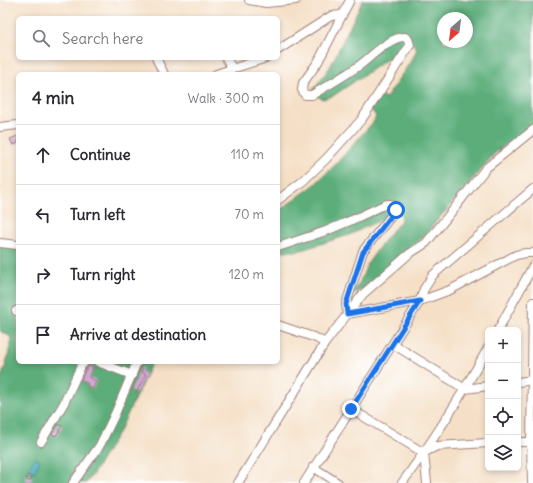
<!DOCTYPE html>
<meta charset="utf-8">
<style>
:root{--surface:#fff;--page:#f7f7f7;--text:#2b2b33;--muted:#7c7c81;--line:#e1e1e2}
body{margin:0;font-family:Delius,sans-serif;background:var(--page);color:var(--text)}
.controls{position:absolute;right:12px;bottom:12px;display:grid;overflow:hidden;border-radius:6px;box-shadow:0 2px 6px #0003}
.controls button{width:36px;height:36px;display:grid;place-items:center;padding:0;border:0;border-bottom:1px solid var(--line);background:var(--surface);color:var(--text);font:20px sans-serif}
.compass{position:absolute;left:437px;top:12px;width:36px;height:36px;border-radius:50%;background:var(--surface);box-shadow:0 2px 6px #0003;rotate:208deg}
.stop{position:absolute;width:12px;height:12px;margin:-9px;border:3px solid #1a73e8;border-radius:50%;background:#fff}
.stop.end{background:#1a73e8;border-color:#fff;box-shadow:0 1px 4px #0008}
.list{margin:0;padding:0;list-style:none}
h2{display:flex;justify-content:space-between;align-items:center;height:52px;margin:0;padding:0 16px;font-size:17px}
h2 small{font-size:13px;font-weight:400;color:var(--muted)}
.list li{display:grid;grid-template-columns:26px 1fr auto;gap:12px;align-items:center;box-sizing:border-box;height:60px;padding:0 16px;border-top:1px solid var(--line)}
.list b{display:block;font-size:15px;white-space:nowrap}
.list em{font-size:13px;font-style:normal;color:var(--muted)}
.icon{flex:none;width:22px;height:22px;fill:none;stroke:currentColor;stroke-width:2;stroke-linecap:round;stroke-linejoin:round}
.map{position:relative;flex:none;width:533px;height:483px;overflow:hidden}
.search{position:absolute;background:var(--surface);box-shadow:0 2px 6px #0003;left:16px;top:16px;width:264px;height:44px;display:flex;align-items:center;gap:10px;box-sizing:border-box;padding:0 14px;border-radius:6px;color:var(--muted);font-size:15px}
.panel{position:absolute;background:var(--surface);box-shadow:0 2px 6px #0003;left:16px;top:72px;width:264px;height:292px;border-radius:6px}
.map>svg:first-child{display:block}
.forest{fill:#5cad7a;stroke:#536652;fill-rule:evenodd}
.water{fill:#4cb7ca;stroke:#4b6b7a}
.building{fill:#d6a5d8}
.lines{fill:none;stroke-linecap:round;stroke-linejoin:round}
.minor-casing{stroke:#a08079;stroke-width:10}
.minor{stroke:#fff;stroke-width:8}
.route{stroke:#1a73e8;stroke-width:5}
</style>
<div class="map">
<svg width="533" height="483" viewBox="0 0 533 483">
<rect width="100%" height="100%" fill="#fff"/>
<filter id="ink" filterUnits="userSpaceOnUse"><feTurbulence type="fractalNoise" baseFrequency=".025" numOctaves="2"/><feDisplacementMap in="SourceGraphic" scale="8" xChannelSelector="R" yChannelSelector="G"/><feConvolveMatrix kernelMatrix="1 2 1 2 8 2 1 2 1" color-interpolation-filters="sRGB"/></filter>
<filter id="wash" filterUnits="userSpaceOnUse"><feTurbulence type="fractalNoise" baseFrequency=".012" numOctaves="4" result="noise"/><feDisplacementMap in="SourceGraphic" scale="16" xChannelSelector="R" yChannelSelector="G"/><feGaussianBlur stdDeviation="0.9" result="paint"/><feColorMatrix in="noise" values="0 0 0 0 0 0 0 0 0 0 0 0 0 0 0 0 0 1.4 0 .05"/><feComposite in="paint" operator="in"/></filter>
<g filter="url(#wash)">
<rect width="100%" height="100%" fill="#f5e0c7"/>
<!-- forest -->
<g class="forest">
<path d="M363,0H533V124L495,153L424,236L364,289L349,295L359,284L368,263L385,239L400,222L402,214L395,213L349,235L298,251H278V210L284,207L313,186L336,164L374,121L376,116L369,108L380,95L386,98L413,58L417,49L412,42L333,96L323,99L316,96L313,90L330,67ZM443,18H467V42H443Z"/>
<path d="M0,245H18V362H152L122,426L93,474L86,483H0V379C7,366 9,352 11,337L0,331Z"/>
</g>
<!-- water -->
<path class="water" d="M35,458L40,460L34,472L29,469Z"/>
<g id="blocks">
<!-- building -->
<g class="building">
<path d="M18,136V143L13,145L10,139Z"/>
<path d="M89,366L94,368L89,378L96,381L93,389L87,386L88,384L81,380L86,369Z"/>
<path d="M141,367L143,368L141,372L146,374L136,393L131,390L138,376L137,375Z"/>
<path d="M58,424L62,426L56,436L52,434Z"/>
<circle cx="29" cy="478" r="3"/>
</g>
</g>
</g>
<g filter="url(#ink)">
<use href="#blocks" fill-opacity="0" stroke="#a08079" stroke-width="1"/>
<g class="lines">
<defs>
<g id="minor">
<path d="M249,0L266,3L296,0"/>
<path d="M278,50L331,16L342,15"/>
<path d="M156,58L164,74"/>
<path d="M226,58L232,68"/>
<path d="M216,74L266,58"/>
<path d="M0,127L18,125"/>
<path d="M278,200L303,181L326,159L362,119L410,45L408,39L405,37C391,36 371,57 360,65C345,76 328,85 312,95H305L302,90L303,83L318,62L350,0"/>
<path d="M0,243L18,245"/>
<path d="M278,247L326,231L352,220L384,205C389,203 392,203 396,207V210L363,251L346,304L347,314L420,301L450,290L516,255L526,253H533"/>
<path d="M16,311L18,310"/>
<path d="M278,325L316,338L325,343"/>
<path d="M498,330L533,266"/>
<path d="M393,344L465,389L488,386"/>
<path d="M98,362L132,375"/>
<path d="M518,382L533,380"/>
<path d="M351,409L424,453"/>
<path d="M41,442L64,403L81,366L85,362"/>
<path d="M518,442H533"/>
<path d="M425,452L437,446L488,443"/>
<path d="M424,453L427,483"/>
<path d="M313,467L338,483"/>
<path d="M73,483L100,445L115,414L137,362"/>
<path d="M238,483L325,343L363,294L409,254L426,243L453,210L486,168L533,130"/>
<path d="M304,483L420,301L424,289L433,275L533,189"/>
<path d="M402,483C434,440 462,395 488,348"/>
<path d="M532,483L531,442L533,302"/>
</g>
</defs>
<!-- minor casing -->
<use href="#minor" class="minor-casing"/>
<!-- minor -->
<use href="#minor" class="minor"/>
</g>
</g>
<g class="lines" filter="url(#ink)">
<!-- route -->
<path class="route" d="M351,409L420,301L347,314L346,304L363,252L396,210"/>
</g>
</svg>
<div class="controls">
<button>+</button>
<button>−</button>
<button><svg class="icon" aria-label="locate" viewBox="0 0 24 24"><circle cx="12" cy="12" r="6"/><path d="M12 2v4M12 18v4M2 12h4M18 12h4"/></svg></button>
<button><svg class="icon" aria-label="layers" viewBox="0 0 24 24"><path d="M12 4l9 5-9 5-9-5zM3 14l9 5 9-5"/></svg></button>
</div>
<svg class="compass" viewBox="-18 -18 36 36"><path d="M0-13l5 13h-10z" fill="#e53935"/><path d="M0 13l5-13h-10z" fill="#7c7c81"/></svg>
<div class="stop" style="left:396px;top:210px"></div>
<div class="stop end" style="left:351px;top:409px"></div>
<div class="search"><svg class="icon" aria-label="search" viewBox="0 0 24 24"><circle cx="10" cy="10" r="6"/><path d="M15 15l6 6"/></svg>Search here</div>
<section class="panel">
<h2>4 min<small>Walk · 300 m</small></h2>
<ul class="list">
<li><svg class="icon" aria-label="ahead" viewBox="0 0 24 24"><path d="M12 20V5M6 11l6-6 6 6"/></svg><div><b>Continue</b></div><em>110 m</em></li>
<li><svg class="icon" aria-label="left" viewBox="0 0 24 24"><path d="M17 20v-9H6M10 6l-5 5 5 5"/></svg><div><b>Turn left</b></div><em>70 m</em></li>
<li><svg class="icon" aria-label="right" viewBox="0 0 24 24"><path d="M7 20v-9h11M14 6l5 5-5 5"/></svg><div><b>Turn right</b></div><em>120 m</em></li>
<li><svg class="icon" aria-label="arrive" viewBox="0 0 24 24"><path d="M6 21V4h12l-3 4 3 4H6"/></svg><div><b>Arrive at destination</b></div></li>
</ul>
</section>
</div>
